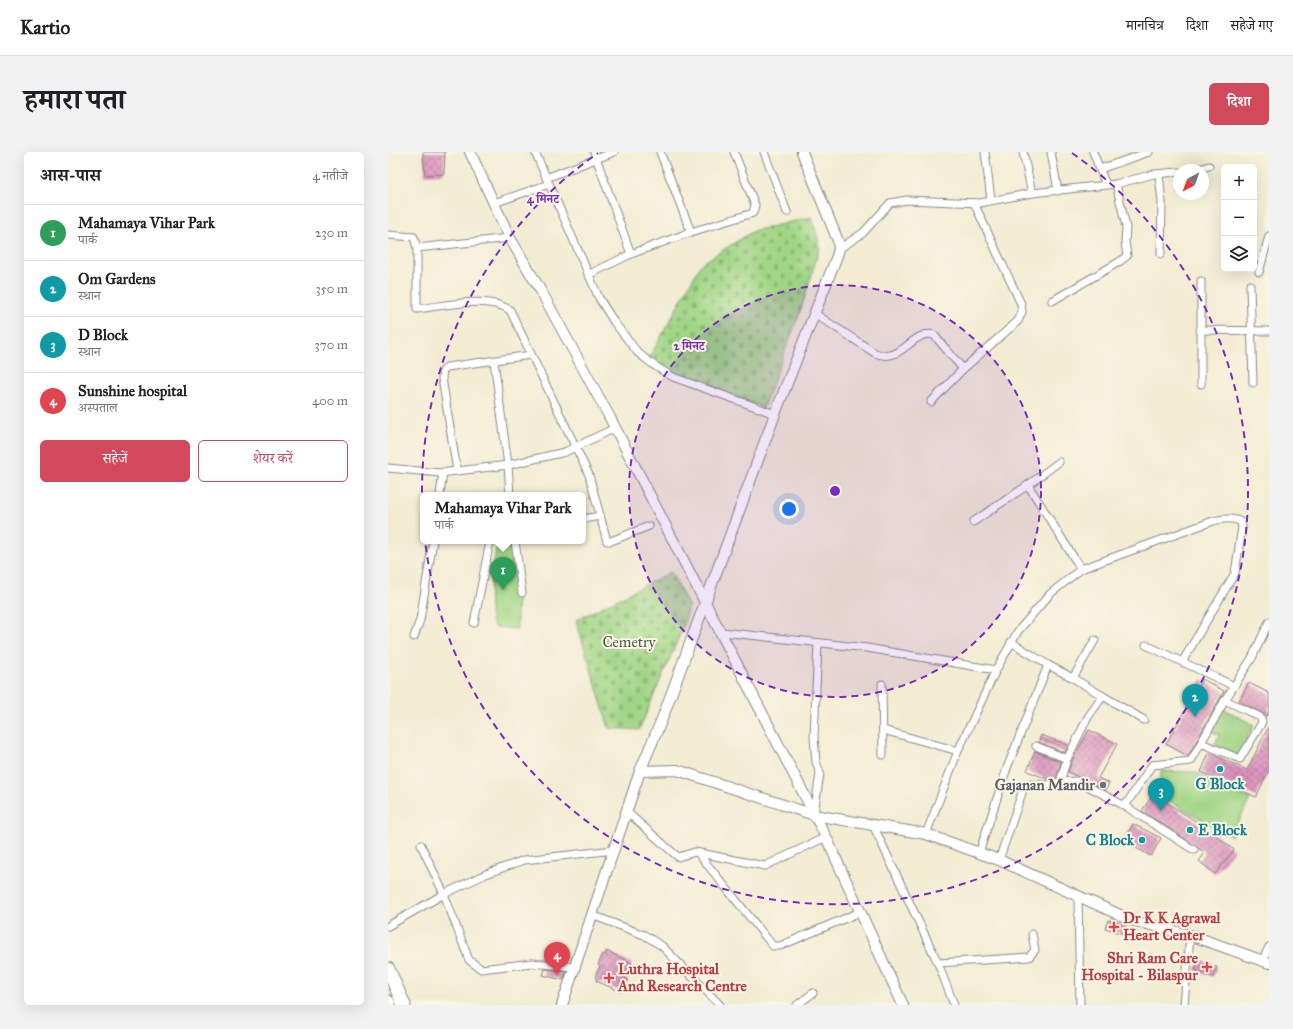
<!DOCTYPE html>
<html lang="hi">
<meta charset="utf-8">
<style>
:root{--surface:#fff;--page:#f2f2f2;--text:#202124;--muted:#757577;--line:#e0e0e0;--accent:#d1495b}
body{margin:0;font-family:"IM FELL Great Primer","Noto Serif Devanagari",serif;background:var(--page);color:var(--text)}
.controls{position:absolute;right:12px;top:12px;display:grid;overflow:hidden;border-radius:6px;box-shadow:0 4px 16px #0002}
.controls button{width:36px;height:36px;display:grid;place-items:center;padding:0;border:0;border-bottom:1px solid var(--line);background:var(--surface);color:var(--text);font:20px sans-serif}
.compass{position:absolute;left:785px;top:12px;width:36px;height:36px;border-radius:50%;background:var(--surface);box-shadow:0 4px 16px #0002;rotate:221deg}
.you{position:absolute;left:401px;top:357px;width:14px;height:14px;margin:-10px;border:3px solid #fff;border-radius:50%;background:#1a73e8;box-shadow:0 0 0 6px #1a73e833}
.badge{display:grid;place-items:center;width:26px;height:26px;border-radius:50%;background:var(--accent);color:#fff;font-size:13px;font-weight:700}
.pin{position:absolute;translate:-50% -33px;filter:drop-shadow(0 1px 2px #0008)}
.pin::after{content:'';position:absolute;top:21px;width:14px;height:12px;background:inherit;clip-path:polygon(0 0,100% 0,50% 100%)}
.popup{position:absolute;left:32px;top:340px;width:166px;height:52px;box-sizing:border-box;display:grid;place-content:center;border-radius:6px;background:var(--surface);filter:drop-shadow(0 1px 3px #0005);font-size:13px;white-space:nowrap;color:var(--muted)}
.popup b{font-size:15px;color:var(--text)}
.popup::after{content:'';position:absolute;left:50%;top:100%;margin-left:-8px;border:8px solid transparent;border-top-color:var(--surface)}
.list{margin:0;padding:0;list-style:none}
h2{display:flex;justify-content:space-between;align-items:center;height:52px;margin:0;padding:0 16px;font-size:17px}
h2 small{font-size:13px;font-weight:400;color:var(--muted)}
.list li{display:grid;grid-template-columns:26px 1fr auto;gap:12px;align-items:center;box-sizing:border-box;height:56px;padding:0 16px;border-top:1px solid var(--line)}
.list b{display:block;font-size:15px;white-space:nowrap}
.list p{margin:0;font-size:13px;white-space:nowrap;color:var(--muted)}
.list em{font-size:13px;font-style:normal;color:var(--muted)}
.actions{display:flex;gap:8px;padding:12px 16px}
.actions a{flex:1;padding:9px 0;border:1px solid var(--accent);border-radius:6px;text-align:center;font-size:14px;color:var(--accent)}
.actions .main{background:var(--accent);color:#fff}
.icon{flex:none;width:22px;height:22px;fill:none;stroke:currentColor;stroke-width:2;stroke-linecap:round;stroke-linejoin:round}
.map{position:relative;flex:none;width:881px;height:853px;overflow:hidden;border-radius:6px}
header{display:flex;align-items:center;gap:24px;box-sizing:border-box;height:56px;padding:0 20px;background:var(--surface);border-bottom:1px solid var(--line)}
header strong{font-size:19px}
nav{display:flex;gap:22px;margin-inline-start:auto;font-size:14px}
.intro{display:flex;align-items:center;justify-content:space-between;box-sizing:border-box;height:96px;padding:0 24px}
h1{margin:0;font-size:28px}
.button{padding:10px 18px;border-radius:6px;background:var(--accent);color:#fff;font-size:14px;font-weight:700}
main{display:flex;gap:24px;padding:0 24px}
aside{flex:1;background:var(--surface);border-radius:6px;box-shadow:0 4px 16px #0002}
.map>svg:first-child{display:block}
.green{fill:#a1d586;stroke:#627c60}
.cemetery{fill:url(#cemetery-stones);stroke:#627c60}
.building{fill:url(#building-cross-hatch)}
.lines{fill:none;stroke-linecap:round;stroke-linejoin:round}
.street-casing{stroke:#8a8787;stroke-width:9}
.secondary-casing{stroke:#8a8787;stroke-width:12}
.highway-casing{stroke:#8a8787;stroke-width:15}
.street{stroke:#fff;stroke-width:7}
.secondary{stroke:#fff;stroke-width:10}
.highway{stroke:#fff;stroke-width:13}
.ring{fill:none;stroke:#7b2cbf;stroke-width:2;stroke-dasharray:7 5}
.culture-dot{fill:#0f9aa8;stroke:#fcf5e5;stroke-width:1.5}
.worship-dot{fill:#6b7280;stroke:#fcf5e5;stroke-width:1.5}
.health-dot{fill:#e0444e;stroke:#fcf5e5;stroke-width:1.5}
.labels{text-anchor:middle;stroke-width:4;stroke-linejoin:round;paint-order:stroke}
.park-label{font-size:15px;fill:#485852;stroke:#fcf5e5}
.culture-label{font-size:15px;font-weight:bold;fill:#0d838f;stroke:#fcf5e5}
.worship-label{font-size:15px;font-weight:bold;fill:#5b616d;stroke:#fcf5e5;text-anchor:end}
.health-label{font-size:15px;font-weight:bold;fill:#be3a42;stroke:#fcf5e5;text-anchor:start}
.centre{fill:#7b2cbf;stroke:#fcf5e5;stroke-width:2}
.ring-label{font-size:12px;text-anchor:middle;font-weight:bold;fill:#7b2cbf;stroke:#fcf5e5;stroke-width:4;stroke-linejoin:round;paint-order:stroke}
</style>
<header>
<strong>Kartio</strong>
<nav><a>मानचित्र</a><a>दिशा</a><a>सहेजे गए</a></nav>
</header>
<div class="intro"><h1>हमारा पता</h1><a class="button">दिशा</a></div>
<main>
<aside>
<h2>आस-पास<small>4 नतीजे</small></h2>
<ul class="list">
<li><span class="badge" style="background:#2e9e5b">1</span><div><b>Mahamaya Vihar Park</b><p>पार्क</p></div><em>230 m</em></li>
<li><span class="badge" style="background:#0f9aa8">2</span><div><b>Om Gardens</b><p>स्थान</p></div><em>350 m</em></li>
<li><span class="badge" style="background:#0f9aa8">3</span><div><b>D Block</b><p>स्थान</p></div><em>370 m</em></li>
<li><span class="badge" style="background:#e0444e">4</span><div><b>Sunshine hospital</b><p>अस्पताल</p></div><em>400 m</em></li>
</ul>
<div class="actions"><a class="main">सहेजें</a><a>शेयर करें</a></div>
</aside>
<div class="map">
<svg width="881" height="853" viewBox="0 0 881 853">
<defs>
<pattern id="cemetery-stones" width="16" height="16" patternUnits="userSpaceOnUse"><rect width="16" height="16" fill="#a1d586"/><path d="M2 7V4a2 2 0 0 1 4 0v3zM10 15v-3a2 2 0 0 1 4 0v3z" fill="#8ab775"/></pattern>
<pattern id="building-cross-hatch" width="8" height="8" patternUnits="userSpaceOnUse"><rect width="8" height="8" fill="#db92bd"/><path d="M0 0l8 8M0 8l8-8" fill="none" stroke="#b1779b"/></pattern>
</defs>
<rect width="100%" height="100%" fill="#fcf5e5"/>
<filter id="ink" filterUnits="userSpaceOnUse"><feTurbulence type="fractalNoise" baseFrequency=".025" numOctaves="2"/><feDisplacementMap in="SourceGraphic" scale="8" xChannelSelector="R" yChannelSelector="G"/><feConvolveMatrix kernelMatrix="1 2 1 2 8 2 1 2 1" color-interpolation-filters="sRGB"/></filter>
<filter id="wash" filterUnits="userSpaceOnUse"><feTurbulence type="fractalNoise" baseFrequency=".012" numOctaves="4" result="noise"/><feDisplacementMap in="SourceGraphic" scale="16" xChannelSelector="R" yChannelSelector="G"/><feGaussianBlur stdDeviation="0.9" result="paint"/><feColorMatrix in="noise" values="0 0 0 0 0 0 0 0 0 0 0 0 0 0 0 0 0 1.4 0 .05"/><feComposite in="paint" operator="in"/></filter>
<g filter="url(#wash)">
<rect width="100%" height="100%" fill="#f3ecd3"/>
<!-- green -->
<g class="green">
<path d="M110,389H122L129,447V477L106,475C96,453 105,413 110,389Z"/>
<path d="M834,556L866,573L850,604L827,592L831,583L823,579Z"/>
<path d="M773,619L806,620L862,647L843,684L771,643Z"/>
</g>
<!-- cemetery -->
<g class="cemetery">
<path d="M424,65L432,95L412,160L375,256L259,210L313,112L365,79Z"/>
<path d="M283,420L301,455L294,478L251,578L221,576L188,468Z"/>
</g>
<g id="blocks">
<!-- building -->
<g class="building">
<path d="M35,0H57L56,22L37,23Z"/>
<path d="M814,527L836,539L800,604L778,592Z"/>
<path d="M861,531L881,541V559L879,564L851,549Z"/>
<path d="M881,574V618L868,645L813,620L821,601L859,618Z"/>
<path d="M701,578L729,592L710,626L721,631L718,638L680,620L684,609Z"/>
<path d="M653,583L680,593L677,601L651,590Z"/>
<path d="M647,599L673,610L668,626L662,628L639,619Z"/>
<path d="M765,642L820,677L846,698L827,722L811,709L817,701L815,699L754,659Z"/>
<path d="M745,672L773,686L763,704L735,689Z"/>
<path d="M720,768L738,774L735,782L717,776Z"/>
<path d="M219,799L244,811L237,827L240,828L234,840L208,829L209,826L207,825L212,814L210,813L215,802L217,803Z"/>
<path d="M811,808L829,815L825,825L807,818Z"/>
<path d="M157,817L178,819L175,828L155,823Z"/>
</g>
</g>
</g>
<g filter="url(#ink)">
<use href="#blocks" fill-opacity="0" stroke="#8a8787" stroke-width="1"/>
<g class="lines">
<defs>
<g id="street">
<path d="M147,0L211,146L226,170L250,201L267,214L285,225L387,262"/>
<path d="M206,0L243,102"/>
<path d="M272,0L303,80"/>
<path d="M376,0L399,60"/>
<path d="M597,0L603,48"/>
<path d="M635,0L644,41"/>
<path d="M663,0L670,39"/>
<path d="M705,0L718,33"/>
<path d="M712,17L761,0"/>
<path d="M808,18L821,14"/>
<path d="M771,22L774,50L773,102"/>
<path d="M158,26L226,0"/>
<path d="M106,51L161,32"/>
<path d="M0,83L26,85L29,96V157C56,154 99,143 122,158L201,323L219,389H223L261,374"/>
<path d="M29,96L122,86"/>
<path d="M451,97L475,81L502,51L519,48L592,51L644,41L728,32L766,22L791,20"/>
<path d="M871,120L881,84"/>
<path d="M200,123L243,102L303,80L365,61L367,53L346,0"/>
<path d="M813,129V232"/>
<path d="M862,133L865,231"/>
<path d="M664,149L731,110L739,104L737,90L738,75L728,32"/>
<path d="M426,161L487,201C514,213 524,177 546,183L575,217"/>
<path d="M812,178L881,179"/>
<path d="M106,209L120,313L122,343"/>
<path d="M543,250L575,217L630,169L634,160L633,152L586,51"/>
<path d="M0,316L52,321L120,313L177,300L227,276"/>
<path d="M69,319L54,226L55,219L59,215L143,203"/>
<path d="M640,333L693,417"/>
<path d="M52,343L55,320"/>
<path d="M195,367L212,364"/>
<path d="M585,370L640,333L671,310"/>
<path d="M127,389L134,441"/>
<path d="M86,471L102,389"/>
<path d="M334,480L479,496L608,518"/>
<path d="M26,485L32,468L45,389"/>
<path d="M623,490L660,513L685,526L715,544"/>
<path d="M758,493L846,534"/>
<path d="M685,526L707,488"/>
<path d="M494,532L495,603"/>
<path d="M495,578L570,599"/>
<path d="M813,591L852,607L873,572L874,569L872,565L837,548"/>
<path d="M679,607L700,565L715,544L756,568"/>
<path d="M672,630L690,629L737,654L806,698"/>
<path d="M737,654L764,613L803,609L837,548L864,506L881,470"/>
<path d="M239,660L290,705L307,700L377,714L438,685"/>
<path d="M426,662L432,621L428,610L426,585L430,491"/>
<path d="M485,673L550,811L566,853"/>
<path d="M538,682L570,599L608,518L630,479L662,442L693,417L825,369C833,367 845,365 853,370L854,375L847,421L794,510"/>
<path d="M33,693L56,742L81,808L93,817L144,811L186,815"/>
<path d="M310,701L385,794H392L472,760"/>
<path d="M591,701L619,616L660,513"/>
<path d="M611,708L637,632L661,633L672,630L679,607L648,594"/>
<path d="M690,744L692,853"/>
<path d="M204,763L256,783L274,794L332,853"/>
<path d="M0,774L56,742L98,722L136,708L226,698"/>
<path d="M875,807L881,795"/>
<path d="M550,811L641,805L647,798L644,782"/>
<path d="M409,853L425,841"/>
<path d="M796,853L802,783"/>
</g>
<g id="secondary">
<path d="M82,0L122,86L154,141L221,264L438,685L515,853"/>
<path d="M252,619L289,618L426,663L538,682L611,708L743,768L802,783L881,811"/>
<path d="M174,853L252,619L274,567L387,262L449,104L451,97L450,89L414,0"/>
</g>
<g id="highway">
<path d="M0,817L16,853"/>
<path d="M0,850L1,853"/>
</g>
</defs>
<!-- street casing -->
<use href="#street" class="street-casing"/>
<!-- secondary casing -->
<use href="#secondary" class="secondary-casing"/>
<!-- highway casing -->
<use href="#highway" class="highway-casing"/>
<!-- street -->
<use href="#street" class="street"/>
<!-- secondary -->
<use href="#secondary" class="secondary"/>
<!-- highway -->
<use href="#highway" class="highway"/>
</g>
</g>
<!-- distance rings -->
<circle cx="447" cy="339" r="206" fill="#7b2cbf" fill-opacity=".12"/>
<g class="ring">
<circle cx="447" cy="339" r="206"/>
<path d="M684 1A413 413 0 1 1 210 1"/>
</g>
<!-- markers -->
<g class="culture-dot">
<circle cx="832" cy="617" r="4"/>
<circle cx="802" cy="678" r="4"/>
<circle cx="754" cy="688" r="4"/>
</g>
<circle class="worship-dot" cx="715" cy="633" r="4"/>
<g class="health-dot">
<path d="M724 769h4v4h4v4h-4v4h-4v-4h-4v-4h4z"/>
<path d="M817 809h4v4h4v4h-4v4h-4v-4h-4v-4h4z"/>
<path d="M219 820h4v4h4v4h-4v4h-4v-4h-4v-4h4z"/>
</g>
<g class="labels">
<!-- park labels -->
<g class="park-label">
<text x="241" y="495">Cemetry</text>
</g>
<!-- culture labels -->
<g class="culture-label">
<text x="832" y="637">G Block</text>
<text x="810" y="683" text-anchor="start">E Block</text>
<text x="746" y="693" text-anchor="end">C Block</text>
</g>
<!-- worship labels -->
<g class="worship-label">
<text x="707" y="638">Gajanan Mandir</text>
</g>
<!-- health labels -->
<g class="health-label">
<text x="735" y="771">Dr K K Agrawal<tspan x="735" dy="17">Heart Center</tspan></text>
<text x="810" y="811" text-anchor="end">Shri Ram Care<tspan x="810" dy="17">Hospital - Bilaspur</tspan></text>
<text x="230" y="822">Luthra Hospital<tspan x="230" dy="17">And Research Centre</tspan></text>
</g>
</g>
<circle cx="447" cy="339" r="6" class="centre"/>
<g class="ring-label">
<text x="155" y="51">4 मिनट</text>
<text x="301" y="198">2 मिनट</text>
</g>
</svg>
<div class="controls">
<button>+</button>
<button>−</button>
<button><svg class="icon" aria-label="layers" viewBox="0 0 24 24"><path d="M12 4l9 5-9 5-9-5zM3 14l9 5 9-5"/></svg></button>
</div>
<svg class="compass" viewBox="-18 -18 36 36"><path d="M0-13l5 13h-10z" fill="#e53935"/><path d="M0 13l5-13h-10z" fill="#757577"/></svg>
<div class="you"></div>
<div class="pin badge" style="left:115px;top:438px;background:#2e9e5b">1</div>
<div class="popup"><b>Mahamaya Vihar Park</b>पार्क</div>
<div class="pin badge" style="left:807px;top:565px;background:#0f9aa8">2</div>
<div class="pin badge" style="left:773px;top:659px;background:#0f9aa8">3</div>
<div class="pin badge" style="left:169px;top:823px;background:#e0444e">4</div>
</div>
</main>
